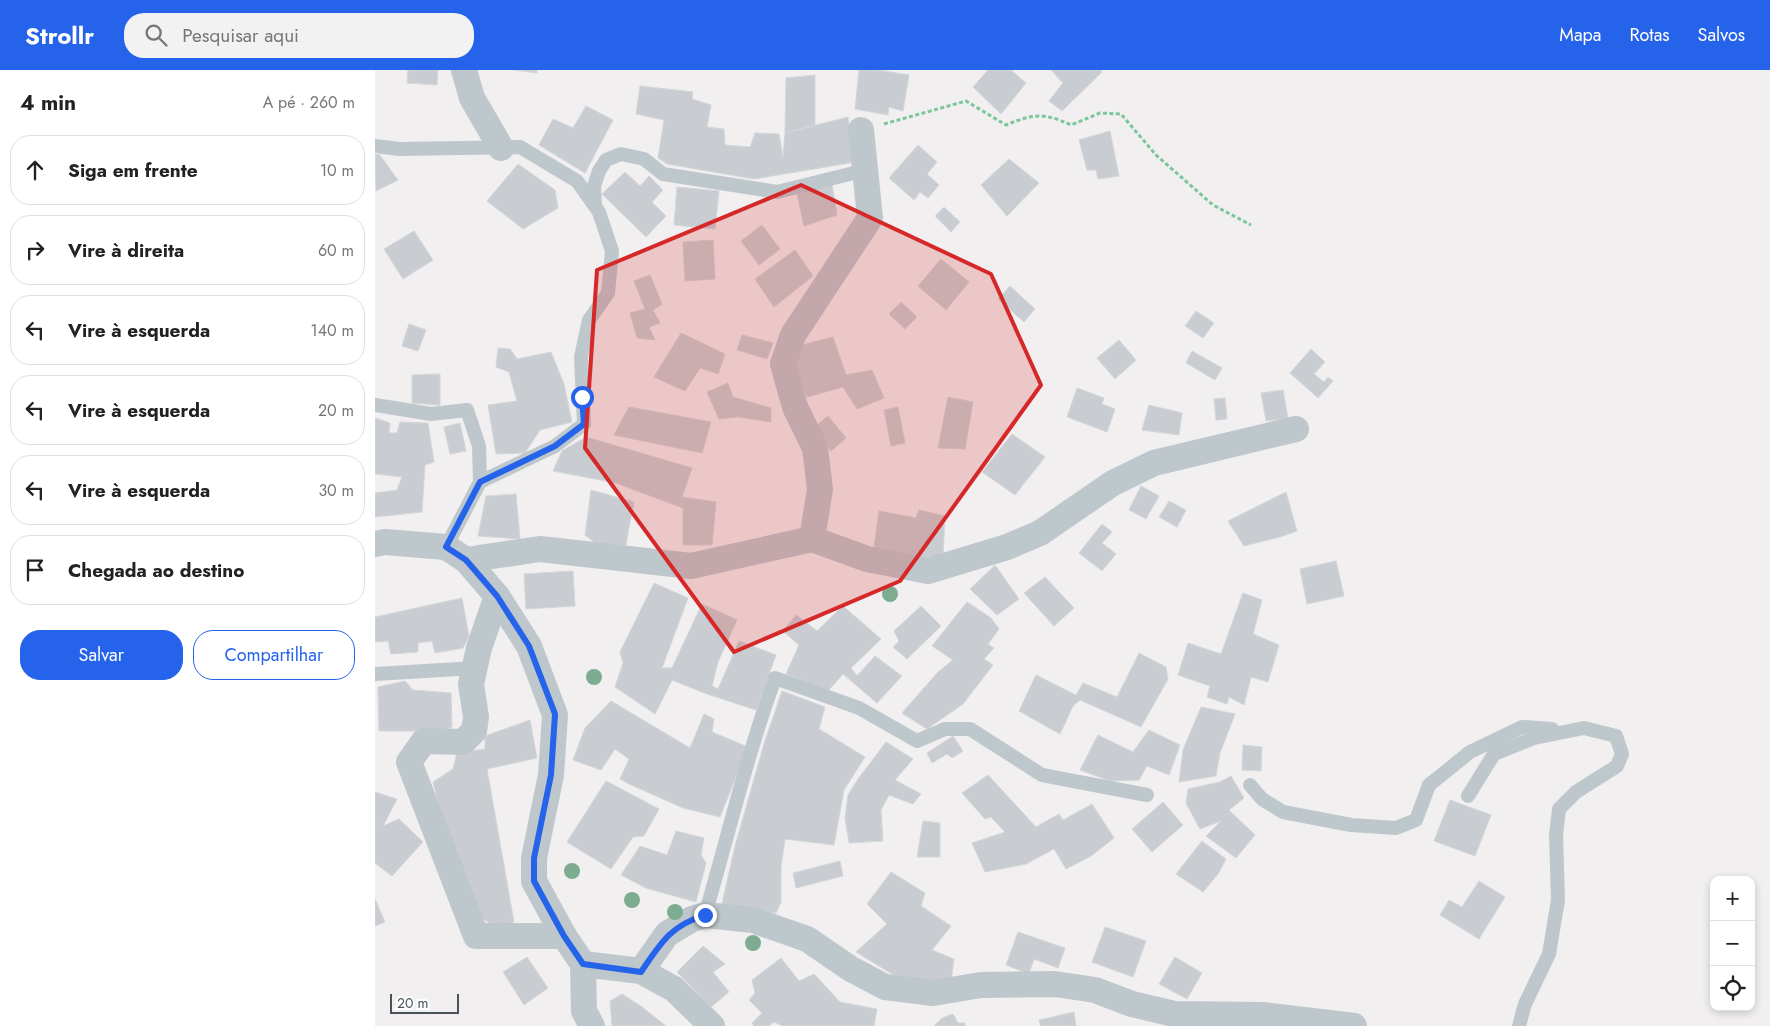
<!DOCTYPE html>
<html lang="pt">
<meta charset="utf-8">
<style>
:root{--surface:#fff;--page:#f2f2f2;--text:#222;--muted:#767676;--line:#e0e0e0;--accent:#2563eb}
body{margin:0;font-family:Jost,sans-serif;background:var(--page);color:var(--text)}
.controls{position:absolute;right:15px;bottom:15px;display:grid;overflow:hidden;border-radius:10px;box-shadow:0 2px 8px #0003}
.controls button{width:45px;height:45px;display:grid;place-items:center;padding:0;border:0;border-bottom:1px solid var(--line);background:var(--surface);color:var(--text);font:25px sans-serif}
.scale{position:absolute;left:15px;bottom:12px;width:69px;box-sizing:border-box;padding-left:5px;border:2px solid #48545a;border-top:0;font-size:14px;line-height:18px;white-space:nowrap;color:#48545a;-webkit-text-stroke:4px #fff;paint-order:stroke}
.stop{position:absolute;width:15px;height:15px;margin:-11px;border:4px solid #2563eb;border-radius:50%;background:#fff}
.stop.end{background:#2563eb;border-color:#fff;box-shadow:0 1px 5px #0008}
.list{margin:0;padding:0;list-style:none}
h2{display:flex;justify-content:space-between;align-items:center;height:65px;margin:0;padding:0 20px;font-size:21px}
h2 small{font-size:16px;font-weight:400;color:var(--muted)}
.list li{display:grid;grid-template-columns:32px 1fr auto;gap:15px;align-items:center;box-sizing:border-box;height:70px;margin:0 10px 10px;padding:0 10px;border:1px solid var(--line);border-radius:20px}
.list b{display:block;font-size:19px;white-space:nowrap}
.list em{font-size:16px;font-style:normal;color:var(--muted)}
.actions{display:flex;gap:10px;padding:15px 20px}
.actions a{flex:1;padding:11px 0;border:1px solid var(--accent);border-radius:20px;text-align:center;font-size:18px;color:var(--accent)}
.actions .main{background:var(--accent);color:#fff}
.icon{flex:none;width:28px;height:28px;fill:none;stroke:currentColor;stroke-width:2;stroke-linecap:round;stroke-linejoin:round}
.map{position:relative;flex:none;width:1395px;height:956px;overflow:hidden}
header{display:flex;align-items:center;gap:30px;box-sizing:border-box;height:70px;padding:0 25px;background:var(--accent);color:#fff}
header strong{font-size:24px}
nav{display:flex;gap:28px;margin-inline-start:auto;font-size:18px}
.search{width:350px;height:45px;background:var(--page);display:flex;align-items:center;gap:12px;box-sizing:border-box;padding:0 18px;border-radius:20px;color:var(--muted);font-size:19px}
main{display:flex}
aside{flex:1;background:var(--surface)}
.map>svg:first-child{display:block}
.building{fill:#c9cdd1;stroke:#d3d6da}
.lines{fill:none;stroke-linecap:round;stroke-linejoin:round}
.path{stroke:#7cc69a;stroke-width:3;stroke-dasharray:4 2.5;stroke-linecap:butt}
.service{stroke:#bec7cc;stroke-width:14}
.minor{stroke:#bec7cc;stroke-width:26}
.tree{fill:#7eac90}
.route{stroke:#2563eb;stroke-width:6}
.marked{fill:#d62828;fill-opacity:0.2;stroke:#d62828;stroke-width:4;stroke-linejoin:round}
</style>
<header>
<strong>Strollr</strong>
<div class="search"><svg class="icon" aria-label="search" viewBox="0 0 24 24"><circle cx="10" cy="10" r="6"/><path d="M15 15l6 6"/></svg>Pesquisar aqui</div>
<nav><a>Mapa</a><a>Rotas</a><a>Salvos</a></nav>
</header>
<main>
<aside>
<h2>4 min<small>A pé · 260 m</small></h2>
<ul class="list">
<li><svg class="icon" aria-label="ahead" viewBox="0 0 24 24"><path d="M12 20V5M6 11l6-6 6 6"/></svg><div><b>Siga em frente</b></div><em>10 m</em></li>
<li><svg class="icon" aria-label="right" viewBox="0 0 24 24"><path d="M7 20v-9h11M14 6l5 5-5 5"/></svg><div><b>Vire à direita</b></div><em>60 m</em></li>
<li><svg class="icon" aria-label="left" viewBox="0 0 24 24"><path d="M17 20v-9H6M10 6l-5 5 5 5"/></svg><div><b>Vire à esquerda</b></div><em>140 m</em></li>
<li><svg class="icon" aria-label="left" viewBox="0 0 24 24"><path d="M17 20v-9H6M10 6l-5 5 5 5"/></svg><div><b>Vire à esquerda</b></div><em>20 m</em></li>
<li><svg class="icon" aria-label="left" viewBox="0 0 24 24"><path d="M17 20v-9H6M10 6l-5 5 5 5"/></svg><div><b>Vire à esquerda</b></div><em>30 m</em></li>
<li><svg class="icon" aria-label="arrive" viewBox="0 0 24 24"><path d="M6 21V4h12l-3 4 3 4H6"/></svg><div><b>Chegada ao destino</b></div></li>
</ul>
<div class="actions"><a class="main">Salvar</a><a>Compartilhar</a></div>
</aside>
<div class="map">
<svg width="1395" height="956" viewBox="0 0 1395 956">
<rect width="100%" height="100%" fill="#f1efef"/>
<!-- building -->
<g class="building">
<path d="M33,0H63L62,15L32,13Z"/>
<path d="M139,0H162V3Z"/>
<path d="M484,0H503L534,5L528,41L514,37L513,45L480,39Z"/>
<path d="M613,0H636L651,13L626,44L598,17Z"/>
<path d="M676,0H726L727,2L687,41L674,31L688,13Z"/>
<path d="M440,5V55L410,63L411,8Z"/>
<path d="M265,16L318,22L317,29L336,35L332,57L349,59L350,75L375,77L380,63L404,64L408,88L410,63L473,47L481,92L379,109L292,94L283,88L289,50L261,44Z"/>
<path d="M211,36L238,50L210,103L164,75L178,49L198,58Z"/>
<path d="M735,61L744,106L723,109L721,100H712L704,70Z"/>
<path d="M543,75L562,92L552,104L564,115L553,128L545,122L539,130L514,108Z"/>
<path d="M4,84L23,110L1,121L0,85Z"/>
<path d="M634,89L664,113L632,146L606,115Z"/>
<path d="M143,94L180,120L183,138L148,159L112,131Z"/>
<path d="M250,102L265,116L274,106L288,120L277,132L291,146L271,167L227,124Z"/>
<path d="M457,114L462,145L429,156L422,124Z"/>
<path d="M302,117L344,121L340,159L299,155Z"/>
<path d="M569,137L585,152L576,162L560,146Z"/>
<path d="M387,155L405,179L384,195L366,171Z"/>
<path d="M39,161L58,190L28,209L9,179Z"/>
<path d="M338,170L340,209L310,211L308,172Z"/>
<path d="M420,180L438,206L399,237L380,209Z"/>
<path d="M566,189L594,212L571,240L543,216Z"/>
<path d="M275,205L287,234L278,240L285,253L274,257L280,270L262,268L255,243L270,239L259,211Z"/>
<path d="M635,216L660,239L649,252L623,229Z"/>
<path d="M526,232L542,247L530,259L514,244Z"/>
<path d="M821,241L839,253L828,268L810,256Z"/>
<path d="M34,254L51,260L43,281L27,276Z"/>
<path d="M306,263L350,284L343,304L325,298L310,321L279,307Z"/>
<path d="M367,265L398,273L392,289L362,280Z"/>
<path d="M458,267L471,305L497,300L509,328L482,339L468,317L432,327L418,291L424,276Z"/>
<path d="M744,270L761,290L740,309L722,288Z"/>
<path d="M123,278L135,279L142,289L176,282L189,314L197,352L165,360L150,383L121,384L113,335L142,331L134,302L121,297Z"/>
<path d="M936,279L950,292L939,304L949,312L953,307L958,311L943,328L915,303Z"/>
<path d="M817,281L847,298L840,310L811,293Z"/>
<path d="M65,304V335L37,333V305Z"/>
<path d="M353,313L358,327L396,338V352L363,347L344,349L332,322Z"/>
<path d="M702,318L729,328L727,334L740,339L732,362L692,347Z"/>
<path d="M908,320L913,348L891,351L886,323Z"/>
<path d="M573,327L598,332L590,379L563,378Z"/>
<path d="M850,328L852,349L841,350L839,329Z"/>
<path d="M774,335L807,343L804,365L767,360Z"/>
<path d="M254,337L336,352L327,383L239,365Z"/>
<path d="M523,337L530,373L516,376L509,340Z"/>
<path d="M453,346L471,368L456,381L437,359Z"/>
<path d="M0,348L15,353L14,363H22L25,352L53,353L59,392L50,395L47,442L0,447V423L22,420L27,407L0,404Z"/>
<path d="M85,353L91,381L75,384L69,357Z"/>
<path d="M637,364L670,387L640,425L607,402Z"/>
<path d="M211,367L317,398L307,427L341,432L337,475H308V438L241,413L178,401L187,381Z"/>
<path d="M766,416L784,426L771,449L754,440Z"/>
<path d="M216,420L259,432L250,479L224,476L210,465Z"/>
<path d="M911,422L922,461L905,467L869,476L853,451Z"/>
<path d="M141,424L145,469L103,466L111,426Z"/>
<path d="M794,431L811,440L802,457L784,447Z"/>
<path d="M544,440L570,446L568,486L542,489L499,478L504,441L541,448Z"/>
<path d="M727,454L737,462L727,473L741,484L727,501L704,483Z"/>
<path d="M961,491L969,526L932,534L925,499Z"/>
<path d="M620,495L644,529L622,545L595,519Z"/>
<path d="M198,501L200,536L151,539L149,504Z"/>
<path d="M670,507L699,538L679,556L649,523Z"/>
<path d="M279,513L313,528L287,598H297L327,534L362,550L343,592L337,616L343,619L364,571L401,585L381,640L332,624L297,610L280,644L240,617L248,593L245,582Z"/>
<path d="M868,523L887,530L878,564L904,575L893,612L876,607L869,635L854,627L852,634L832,627L835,616L803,605L813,573L846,584Z"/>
<path d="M87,528L94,566L88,578L60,583L57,571L43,573V582L16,584L13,571L0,572V547Z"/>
<path d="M592,532L616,548L624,559L613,574L619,578L609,589L618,595L588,634L552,659L527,643L563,602L578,590L557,576Z"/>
<path d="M468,536L506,569L476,598L482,606L500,586L527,606L502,633L468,604L453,621L411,604L424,575L408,561L421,545L442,561Z"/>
<path d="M546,536L566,556L532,589L518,577L524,571L519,561Z"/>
<path d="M764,583L791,597L793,609L766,657L705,630L698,636L685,664L644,641L661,605L701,625L708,613L742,627Z"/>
<path d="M30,611L38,620L76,623L77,657L66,661H4L3,617Z"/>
<path d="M407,621L450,637L444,659L490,687L469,720L459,775L410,769L406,797V832L401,843L346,838L360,776L389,674Z"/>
<path d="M236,631L315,678L329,644L339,649L337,662L373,677L345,747L308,738L254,714L245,709L254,689L240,679L226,700L198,690L210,658Z"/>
<path d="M826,637L860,644L845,683L841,706L804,712L808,680Z"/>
<path d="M155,650L162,688L112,699L139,852L123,858L103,846L69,756L58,712L78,699L82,683L110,679V666Z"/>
<path d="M774,660L805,675L794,705L772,696L764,710L735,711L705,700L723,665L758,682Z"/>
<path d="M578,666L588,681L577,688L572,684L557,693L552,683Z"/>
<path d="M511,672L538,689L520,710L546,724L538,734L514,725L506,740L508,771L474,773L470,748L473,725L483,709Z"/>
<path d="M868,675L887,677L886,701L867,700Z"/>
<path d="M613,705L661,757L684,744L688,750L717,734L739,768L716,786L691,799L679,779L651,794L610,802L597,773L630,762L616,747L610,749L587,723Z"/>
<path d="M856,706L869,728L854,740L880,765L861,788L831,766L846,751L825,759L811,733L813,719L845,712Z"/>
<path d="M231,711L284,739L269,766L258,767L236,799L192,772Z"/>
<path d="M0,722L22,729L8,756L24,749L48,772L17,806L0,793Z"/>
<path d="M1075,730L1116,745L1100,786L1059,771Z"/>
<path d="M788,732L808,755L777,782L757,759Z"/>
<path d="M548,751L565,753V787H542Z"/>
<path d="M301,761L329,768L326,785L331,793L321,832L271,818L246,805L265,776L292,785Z"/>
<path d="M827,771L851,789L843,804L828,822L801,804Z"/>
<path d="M465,791L468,806L421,818L418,803Z"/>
<path d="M516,802L550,823L546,836L576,856L557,880L579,889L576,911L550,915L522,907L481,882L512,854L492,834Z"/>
<path d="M1104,811L1130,827L1104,869L1065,845L1074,830L1087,837Z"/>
<path d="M0,829L10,852L0,856Z"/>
<path d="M730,857L771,871L758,907L717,892Z"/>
<path d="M643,862L690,878L683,898L659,889L654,904L631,895Z"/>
<path d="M328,876L350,894L338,902L354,922L336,937L302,902Z"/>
<path d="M152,887L173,918L149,935L128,902Z"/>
<path d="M800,887L827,903L812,929L784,914Z"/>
<path d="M406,888L424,911L439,904L465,932L502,939L499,956H408L399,952L394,956H379L377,953L387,943L374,930L380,923L377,910Z"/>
<path d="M247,924L267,937L291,956H237L235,931Z"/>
<path d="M699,942L701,956H666L664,950Z"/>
<path d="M578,944L583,953H590V956H559L567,948Z"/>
</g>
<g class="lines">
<!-- path -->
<path class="path" d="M509,54L591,31L631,55C658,44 668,42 696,55L725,43L746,44L781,85L838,135L876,155"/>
<!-- service -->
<g class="service">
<path d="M0,76L24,79L145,77L202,111L224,142L237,181L233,223L214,250L206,287L209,354L180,376L105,412L71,477"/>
<path d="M220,135L219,116L224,101L231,90L246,84L269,89L288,104L402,122L491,100"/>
<path d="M0,335L56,344L92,340L104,376L105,412"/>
<path d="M0,604L100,598"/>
<path d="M875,715L887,729L908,742L976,755L1021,758L1041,750L1054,715L1095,682L1147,657L1177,659"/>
<path d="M1093,726L1119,684L1159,668L1209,658L1241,666L1247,684L1242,696L1201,722L1184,739L1181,765L1183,830L1174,884L1150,934L1144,956"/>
<path d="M330,845C353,766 372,685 400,608L484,638L542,671L570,659H595L667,705L772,725"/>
</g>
<!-- minor -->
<g class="minor">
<path d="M89,0L97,28L126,78"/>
<path d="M437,469L445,419L440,378L420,337L408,294L418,265L495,148L486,60"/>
<path d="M0,474L10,472L71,477L91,490L122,526L154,576L180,645L176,705L159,788V811L189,866L208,894L209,941L217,956"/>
<path d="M91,490L165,479L316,496L437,469L492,489L553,501L632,477L665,463L738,413L779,393L921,359"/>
<path d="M122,526L104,578L96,614L101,647L99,661L88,672L49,671L34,692L101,866H189"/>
<path d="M208,894L266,901L299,919L337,956"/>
<path d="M266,901L292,864L317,849L330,845L378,850L432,869L476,899L510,917L558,923L606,915L680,914L720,920L757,934L799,944L887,945L979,956"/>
</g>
</g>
<!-- trees -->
<g class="tree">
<circle cx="515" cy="524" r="8"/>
<circle cx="219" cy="607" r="8"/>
<circle cx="197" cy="801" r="8"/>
<circle cx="257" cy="830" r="8"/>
<circle cx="300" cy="842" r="8"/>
<circle cx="378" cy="873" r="8"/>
</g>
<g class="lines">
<!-- route -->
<path class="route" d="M207,327L209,354L180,376L105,412L71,477L91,490L122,526L154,576L180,644L176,705L159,788V811L189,866L208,894L266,902C286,873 295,856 330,845"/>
</g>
<!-- marked area -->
<path class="marked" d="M426,115L616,204L666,315L525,511L359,582L210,378L222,200Z"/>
</svg>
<div class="controls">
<button>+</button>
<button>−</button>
<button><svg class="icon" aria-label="locate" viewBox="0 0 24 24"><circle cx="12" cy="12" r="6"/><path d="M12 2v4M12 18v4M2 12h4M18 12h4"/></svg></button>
</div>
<div class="scale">20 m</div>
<div class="stop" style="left:207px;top:327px"></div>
<div class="stop end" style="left:330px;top:845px"></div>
</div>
</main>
